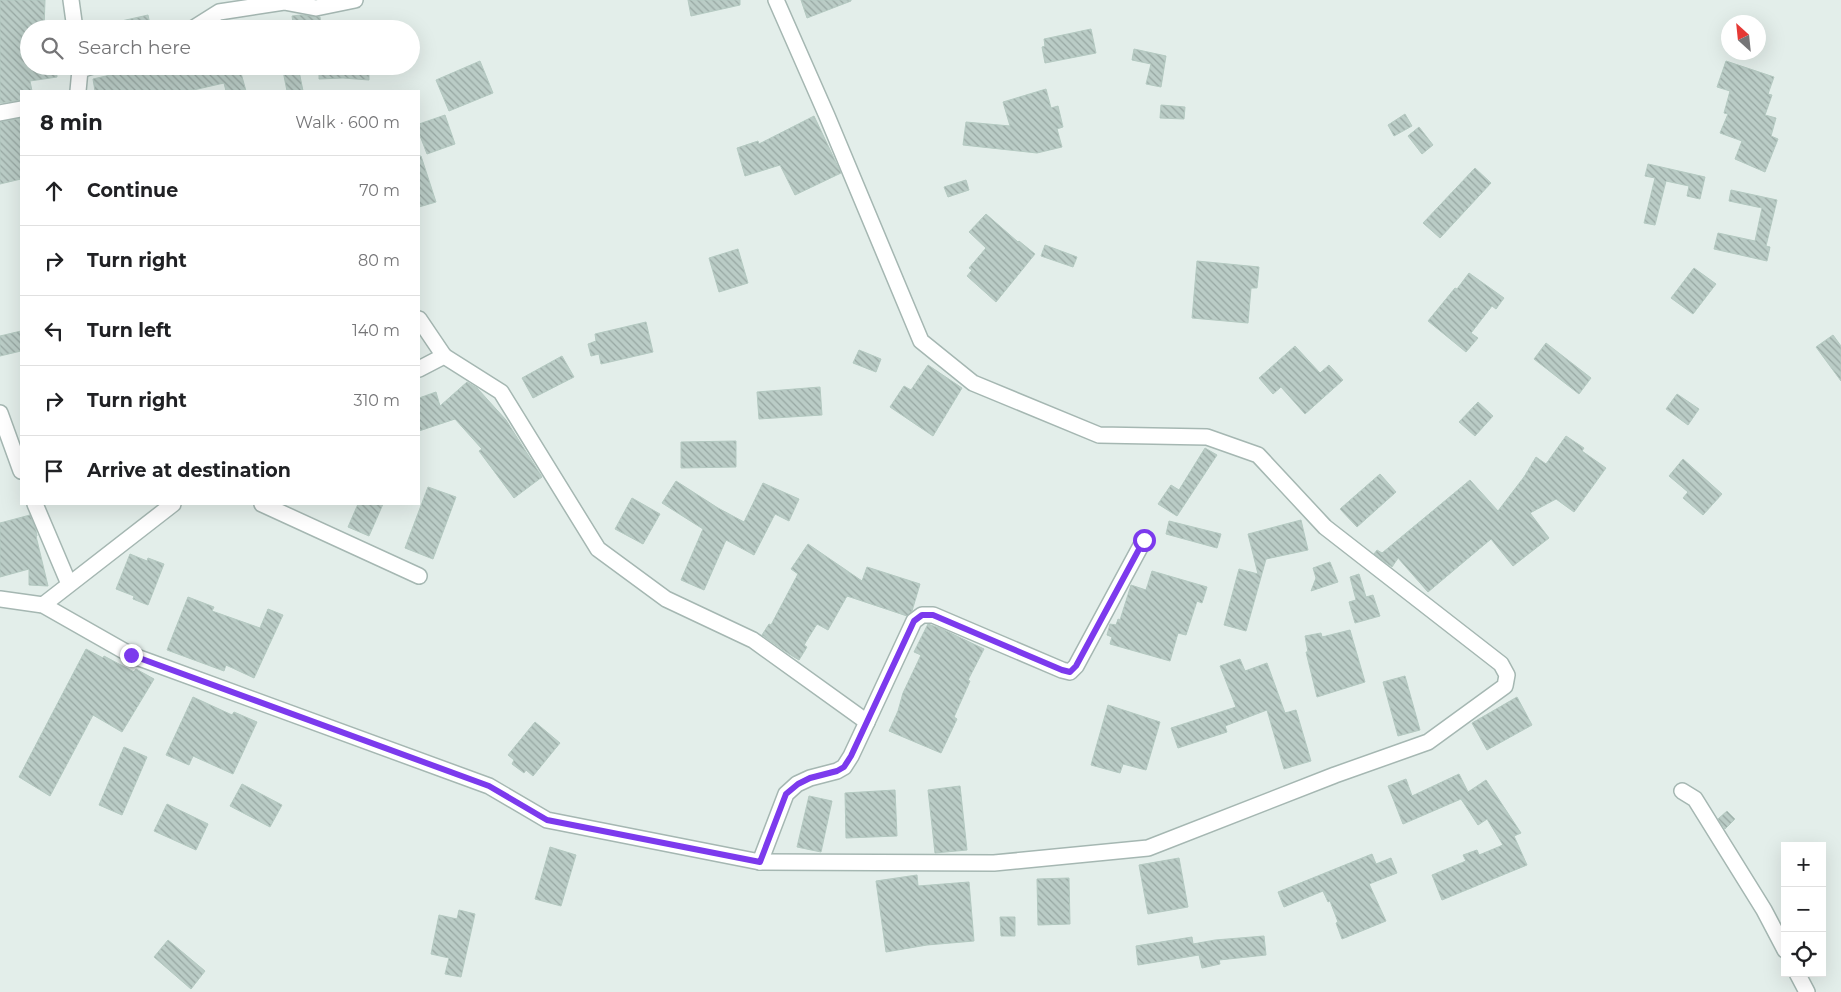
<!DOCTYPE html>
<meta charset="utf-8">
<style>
:root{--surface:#fff;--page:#f2f2f2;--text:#202124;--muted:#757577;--line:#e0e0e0}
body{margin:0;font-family:Montserrat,sans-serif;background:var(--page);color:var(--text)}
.controls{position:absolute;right:15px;bottom:15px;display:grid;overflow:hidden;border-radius:0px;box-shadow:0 5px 20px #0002}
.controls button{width:45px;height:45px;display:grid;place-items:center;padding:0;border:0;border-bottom:1px solid var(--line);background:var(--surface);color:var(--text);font:25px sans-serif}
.compass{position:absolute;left:1721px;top:15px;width:45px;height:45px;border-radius:50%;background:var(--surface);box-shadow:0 5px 20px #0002;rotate:333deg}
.stop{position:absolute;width:15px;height:15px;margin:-11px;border:4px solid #7c3aed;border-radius:50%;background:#fff}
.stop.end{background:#7c3aed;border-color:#fff;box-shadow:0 1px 5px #0008}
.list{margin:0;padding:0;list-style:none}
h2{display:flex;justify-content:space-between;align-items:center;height:65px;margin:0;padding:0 20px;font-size:21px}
h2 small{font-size:16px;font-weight:400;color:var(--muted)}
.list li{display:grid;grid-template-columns:32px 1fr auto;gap:15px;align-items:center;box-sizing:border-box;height:70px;padding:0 20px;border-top:1px solid var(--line)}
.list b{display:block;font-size:19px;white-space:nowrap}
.list em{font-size:16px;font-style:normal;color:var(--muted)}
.icon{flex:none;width:28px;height:28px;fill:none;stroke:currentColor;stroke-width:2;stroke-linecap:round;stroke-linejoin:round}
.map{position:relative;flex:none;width:1841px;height:992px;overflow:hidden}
.search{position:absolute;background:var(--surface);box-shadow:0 5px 20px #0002;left:20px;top:20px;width:400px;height:55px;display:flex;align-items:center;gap:12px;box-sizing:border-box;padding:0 18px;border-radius:28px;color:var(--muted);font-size:19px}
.panel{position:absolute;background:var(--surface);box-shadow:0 5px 20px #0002;left:20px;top:90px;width:400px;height:415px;border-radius:0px}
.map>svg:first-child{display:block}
.building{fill:url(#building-back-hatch);stroke:#b4c9c1}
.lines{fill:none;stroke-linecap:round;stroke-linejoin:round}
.minor-casing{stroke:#a5b7b2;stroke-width:18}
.minor{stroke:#fff;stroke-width:15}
.route{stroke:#7c3aed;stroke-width:6}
</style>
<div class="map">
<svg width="1841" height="992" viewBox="0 0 1841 992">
<defs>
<pattern id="building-back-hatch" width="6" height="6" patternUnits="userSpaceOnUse" patternTransform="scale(1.25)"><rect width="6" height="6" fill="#baccc6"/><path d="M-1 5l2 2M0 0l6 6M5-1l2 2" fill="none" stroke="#97a7a2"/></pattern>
</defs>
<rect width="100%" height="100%" fill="#e3eeea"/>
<!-- building -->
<g class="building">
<path d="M0,0H45L44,29H29V66H56L57,77L30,81L32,91H21V100L0,103Z"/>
<path d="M688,0H740V5L691,16Z"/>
<path d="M801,0H851V1L807,18Z"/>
<path d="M148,15L151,29H109L108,24Z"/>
<path d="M301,15L320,17L321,25L294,29L292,16Z"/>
<path d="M1091,29L1096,53L1045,63L1042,47L1045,46L1044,39Z"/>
<path d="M1134,49L1166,56L1161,87L1146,84L1151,64L1132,60Z"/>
<path d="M480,61L493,93L449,111L436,80Z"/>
<path d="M1726,61L1774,77L1768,94L1772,95L1765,115L1776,118L1771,136L1778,139L1765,172L1735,159L1742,141L1720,133L1728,114L1724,113L1730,91L1717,87Z"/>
<path d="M149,66H239L246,91H226L224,83L189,91H95L93,79Z"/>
<path d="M282,66H298L303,91H287Z"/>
<path d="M319,66H369V80L343,78L319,79Z"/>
<path d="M1046,89L1051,108L1058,106L1063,127L1057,129L1062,147L1037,153L963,145L966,122L1010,126L1003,102Z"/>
<path d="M1161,105L1185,107L1184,119L1160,118Z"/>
<path d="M1405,114L1412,126L1394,136L1388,125Z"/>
<path d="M445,115L455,144L427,154L419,133V124Z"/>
<path d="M814,116L841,173L795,195L780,165L745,176L737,148L758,141L759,144Z"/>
<path d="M21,118V179L0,184V122Z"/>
<path d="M1419,127L1433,145L1422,154L1408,136Z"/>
<path d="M419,156H421L436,202L419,207Z"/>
<path d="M1648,164L1705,177L1700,199L1687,196L1689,186L1666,181L1655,225L1644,223L1655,178L1645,176Z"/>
<path d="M1475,168L1491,183L1440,238L1423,223Z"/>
<path d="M966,180L969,190L948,197L944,187Z"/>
<path d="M1731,190L1777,200L1766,246L1770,247L1767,261L1714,249L1718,233L1755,241L1762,208L1729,201Z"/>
<path d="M986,214L1018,242L1019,241L1035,254L996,302L967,276L972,270L969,268L986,248L969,232Z"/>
<path d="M1045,245L1077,257L1073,267L1041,256Z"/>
<path d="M738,249L748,283L719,292L709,258Z"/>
<path d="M1197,261L1259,267L1257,288H1251L1248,323L1192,318Z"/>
<path d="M1694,268L1716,284L1693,314L1671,298Z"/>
<path d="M1469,273L1504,298L1496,309L1492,306L1471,333L1478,338L1466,352L1428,321L1455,288L1457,289Z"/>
<path d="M646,322L653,352L601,364L599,354L591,356L588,344L596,341L595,334Z"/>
<path d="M21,331V351L0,356V336Z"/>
<path d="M1833,335L1841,346V381L1816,347Z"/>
<path d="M1546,343L1591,378L1579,394L1534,359Z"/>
<path d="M1295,346L1320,373L1329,365L1343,380L1305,414L1281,387L1273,394L1259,378Z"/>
<path d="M859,350L881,359L876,372L853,363Z"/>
<path d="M562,356L574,377L533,398L522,378Z"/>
<path d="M928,365L962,388L933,436L890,407L904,386L911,390Z"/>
<path d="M467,382L477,388L506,420L542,477L514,498L479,451L482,449L455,419L419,431V398L436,392L440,406Z"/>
<path d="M820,387L822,415L759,419L757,392Z"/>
<path d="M1677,394L1699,409L1688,425L1666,409Z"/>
<path d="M1478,402L1493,416L1475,436L1459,422Z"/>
<path d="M1566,436L1584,448L1582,451L1606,468L1574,512L1556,499L1530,513L1549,538L1513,566L1491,539L1428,592L1398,558L1392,567L1374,554L1377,550L1382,553L1470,480L1498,511L1524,477L1536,457L1546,464Z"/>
<path d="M736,441V467L681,468V442Z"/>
<path d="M1205,448L1217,455L1177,516L1158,504L1171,485L1179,490Z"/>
<path d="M1683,459L1722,494L1703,515L1683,498L1688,492L1669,476Z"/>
<path d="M1380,474L1396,492L1357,527L1340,509Z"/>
<path d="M676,481L718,508L744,522L763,483L799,499L789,521L775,514L754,555L726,540L704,590L681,580L703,529L662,503Z"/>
<path d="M428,487L456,497L433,559L405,548Z"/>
<path d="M632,498L660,514L643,544L615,529Z"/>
<path d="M358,504H383L369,536L348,527Z"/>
<path d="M30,515L36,530L37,536H36L48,586L29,585V569L0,577V523Z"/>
<path d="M1301,520L1308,550L1266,559L1246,631L1224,625L1239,569L1258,574L1248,534Z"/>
<path d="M1169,521L1221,534L1217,548L1166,534Z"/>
<path d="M808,544L862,581L867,567L920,584L912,611L907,616L847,596L828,630L817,624L804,645L807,647L799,660L789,654L762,635L769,624L771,625L798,574L791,569Z"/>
<path d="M130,554L147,561L148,558L164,564L148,605L133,599L134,596L116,589Z"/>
<path d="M1330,562L1338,582L1311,591L1316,578L1313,568Z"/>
<path d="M1152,571L1207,587L1202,603L1197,601L1186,635L1178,633L1170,661L1110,644L1112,637L1107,635L1110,624L1116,625L1118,619L1120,620L1131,585L1146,590Z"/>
<path d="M1359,574L1366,597L1373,595L1380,616L1355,623L1349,602L1356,600L1350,577Z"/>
<path d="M188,597L214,607L212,611L260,628L268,609L283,615L254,678L226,665L224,671L167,650Z"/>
<path d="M928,624L942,629L984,649L968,680L970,681L954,717L957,719L941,753L889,731L898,711L903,693L921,655L914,652Z"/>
<path d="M1350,630L1365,682L1317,697L1306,652H1308L1305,636L1321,633L1322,637Z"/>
<path d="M86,649L103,658L104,656L134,672L136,669L154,679L122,732L93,715L50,796L19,777Z"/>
<path d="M1240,659L1245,671L1267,663L1285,713L1296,710L1311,761L1284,769L1267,710L1225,726L1227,732L1178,748L1171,728L1236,707L1220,666Z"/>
<path d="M1405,676L1420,730L1398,736L1383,682Z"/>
<path d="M193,697L232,715L234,712L257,722L233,774L193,756L189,765L166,755Z"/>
<path d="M1517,697L1532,725L1487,750L1472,723Z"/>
<path d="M1108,705L1160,722L1146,770L1123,764L1120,773L1091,765Z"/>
<path d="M535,722L560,743L533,776L526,770L524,773L512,764L514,760L508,755Z"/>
<path d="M124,747L147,757L122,815L99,805Z"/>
<path d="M1459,774L1468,792L1486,780L1521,833L1514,836L1527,865L1442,900L1432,875L1466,861L1463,855L1477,850L1479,855L1503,845L1487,819L1478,825L1461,799L1403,824L1388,786L1406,779L1412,796Z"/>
<path d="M242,784L282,805L270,827L230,806Z"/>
<path d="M960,786L967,850L935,853L928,790Z"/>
<path d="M895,790L897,836L846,838L845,793Z"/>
<path d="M809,796L832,801L821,852L797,847Z"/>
<path d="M167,804L208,824L196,850L154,831Z"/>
<path d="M1727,811L1735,819L1725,829L1718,819Z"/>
<path d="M550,847L576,855L561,906L535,899Z"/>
<path d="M1372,854L1376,864L1391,858L1397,873L1369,884L1386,921L1342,939L1336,923L1338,922L1330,901L1328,902L1323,891L1284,907L1278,892Z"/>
<path d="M1179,858L1188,907L1148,914L1139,865Z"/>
<path d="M917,875L918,886L969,882L974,941L927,945L886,952L876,881Z"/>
<path d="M1069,878L1070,924L1038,925L1037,879Z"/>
<path d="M459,910L475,914L461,977L445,974L449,958L431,954L439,915L457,919Z"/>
<path d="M1000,917H1015V936H1001Z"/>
<path d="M1264,936L1266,955L1219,960L1220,964L1202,968L1199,955L1138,965L1136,946L1192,937L1193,944L1215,940Z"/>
<path d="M168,940L205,971L191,989L154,957Z"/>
</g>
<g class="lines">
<defs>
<g id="minor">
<path d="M71,0L75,29"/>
<path d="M192,29L219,12L284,2L316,8L355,0"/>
<path d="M78,91L80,70L93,66"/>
<path d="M0,113L21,109"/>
<path d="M419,319L444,356"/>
<path d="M419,369L444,356L501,392L598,549L666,599L753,640L867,722L914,621L922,615H933L1062,670L1070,672L1076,666L1144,540"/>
<path d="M0,413L21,471"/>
<path d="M35,504L69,584"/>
<path d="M262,504L419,576"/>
<path d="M0,599L43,605L131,655L489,786L547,820L760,862L994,863L1148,848L1335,775L1428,742L1505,686L1507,675L1501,664L1325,527L1258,455L1207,437L1099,435L973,383L921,341L827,116L776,0"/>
<path d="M43,605L173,504"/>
<path d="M1682,791L1695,799L1764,910L1785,950"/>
<path d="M760,862L786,794L797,784L810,778L837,771L844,767L851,756L867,722"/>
<path d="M1797,973L1807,992"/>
</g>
</defs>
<!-- minor casing -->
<use href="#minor" class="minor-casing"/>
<!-- minor -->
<use href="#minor" class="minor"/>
</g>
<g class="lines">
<!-- route -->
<path class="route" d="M131,655L489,786L547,820L760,862L786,794L798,784L810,778L837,771L844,767L851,756L914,621L922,615H933L1062,670L1070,672L1076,666L1144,540"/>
</g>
</svg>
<div class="controls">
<button>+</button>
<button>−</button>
<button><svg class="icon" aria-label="locate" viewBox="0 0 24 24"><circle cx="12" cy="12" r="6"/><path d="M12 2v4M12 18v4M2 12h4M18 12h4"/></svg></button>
</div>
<svg class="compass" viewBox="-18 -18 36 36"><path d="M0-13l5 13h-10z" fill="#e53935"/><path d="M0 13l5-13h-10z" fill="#757577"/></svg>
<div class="stop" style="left:1144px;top:540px"></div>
<div class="stop end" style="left:131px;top:655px"></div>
<div class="search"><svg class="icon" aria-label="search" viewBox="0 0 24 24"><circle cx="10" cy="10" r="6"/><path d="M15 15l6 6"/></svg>Search here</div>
<section class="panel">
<h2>8 min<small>Walk · 600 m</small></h2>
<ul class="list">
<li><svg class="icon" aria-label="ahead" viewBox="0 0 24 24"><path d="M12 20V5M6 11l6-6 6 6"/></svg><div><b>Continue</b></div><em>70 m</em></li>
<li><svg class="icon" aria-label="right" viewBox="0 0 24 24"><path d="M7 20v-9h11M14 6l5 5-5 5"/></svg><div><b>Turn right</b></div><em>80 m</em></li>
<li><svg class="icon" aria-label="left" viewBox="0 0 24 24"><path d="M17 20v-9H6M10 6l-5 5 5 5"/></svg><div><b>Turn left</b></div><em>140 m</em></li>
<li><svg class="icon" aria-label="right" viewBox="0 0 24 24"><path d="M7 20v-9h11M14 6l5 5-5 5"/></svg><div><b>Turn right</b></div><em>310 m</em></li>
<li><svg class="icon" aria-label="arrive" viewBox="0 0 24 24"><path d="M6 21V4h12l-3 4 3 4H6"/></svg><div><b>Arrive at destination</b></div></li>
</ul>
</section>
</div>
